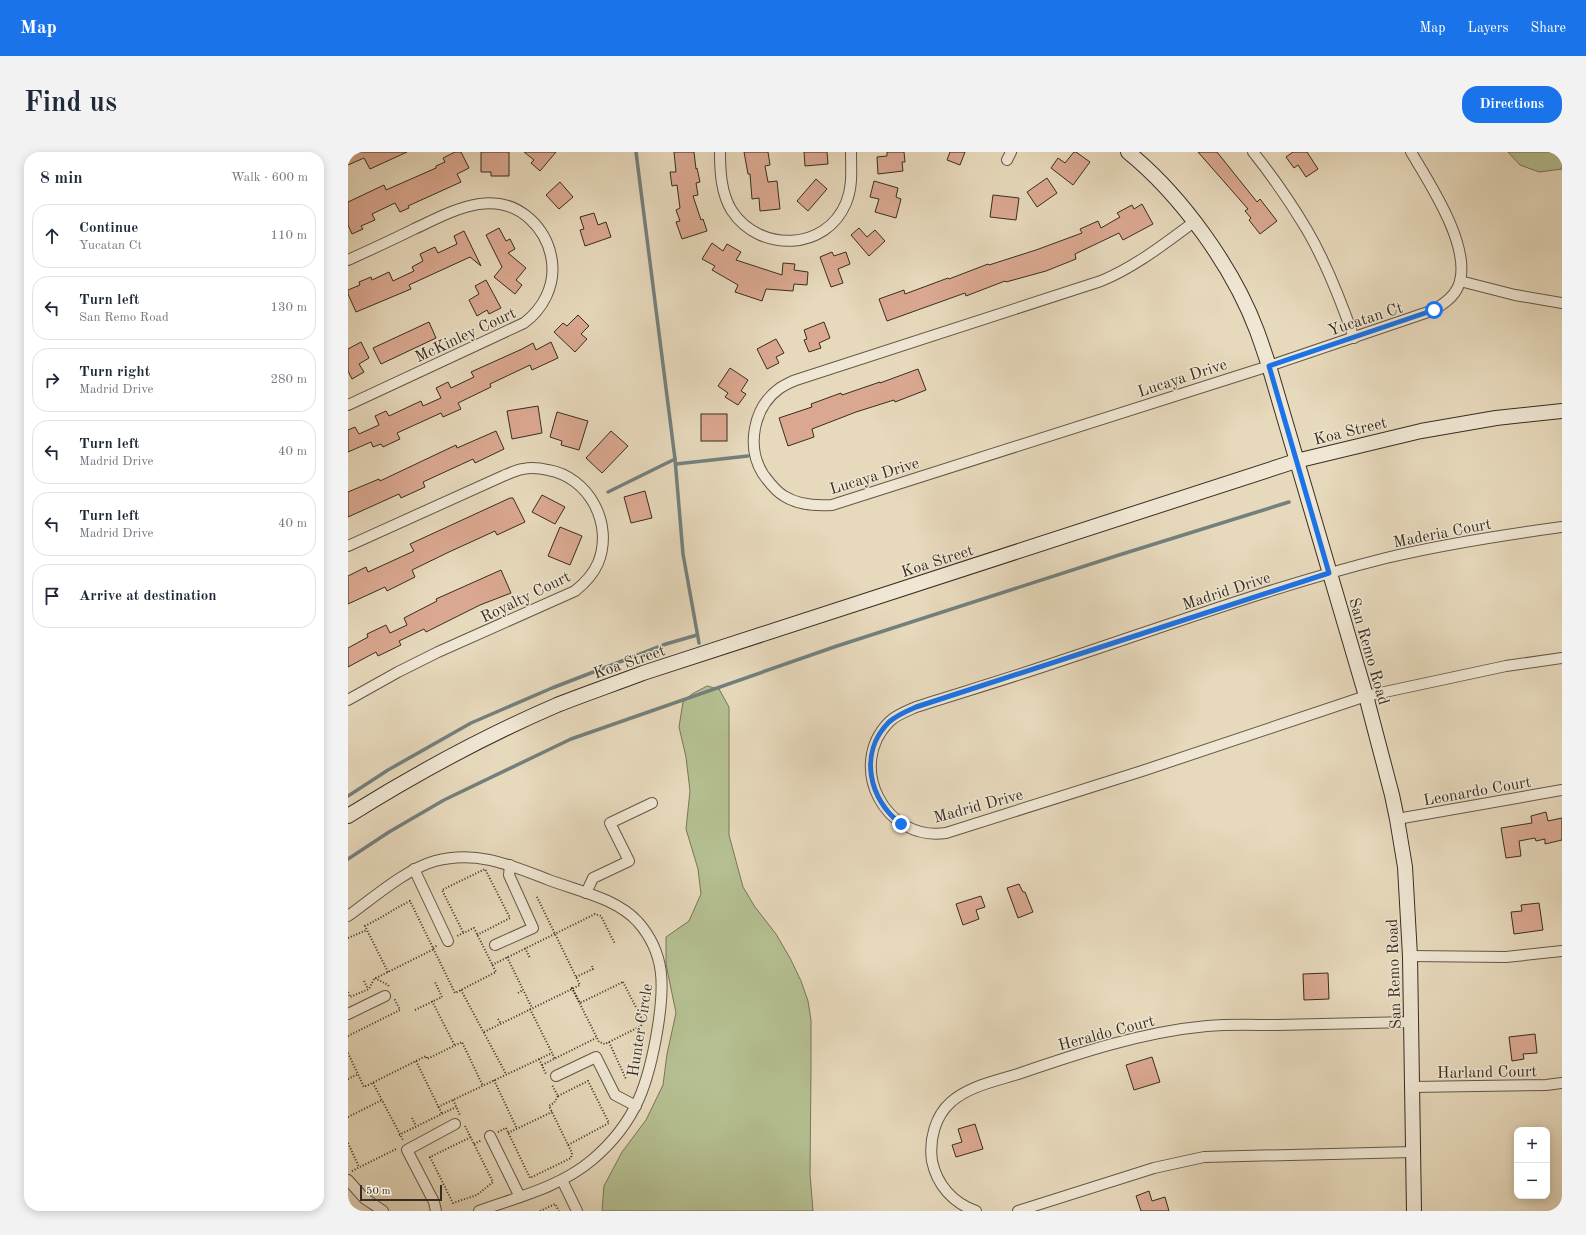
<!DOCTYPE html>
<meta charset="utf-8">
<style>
:root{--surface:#fff;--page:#f2f2f3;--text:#1f2937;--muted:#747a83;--line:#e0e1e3;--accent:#1a73e8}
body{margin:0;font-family:"Old Standard TT",serif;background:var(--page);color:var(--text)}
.controls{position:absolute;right:12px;bottom:12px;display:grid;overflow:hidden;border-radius:8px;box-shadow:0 2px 10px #0003}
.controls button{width:36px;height:36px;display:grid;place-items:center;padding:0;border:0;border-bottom:1px solid var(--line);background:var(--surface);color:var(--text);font:20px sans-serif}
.scale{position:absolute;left:12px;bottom:10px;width:82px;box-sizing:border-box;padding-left:4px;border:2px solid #382d21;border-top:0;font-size:11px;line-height:14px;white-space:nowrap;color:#382d21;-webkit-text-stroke:3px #efe6d3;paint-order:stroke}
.stop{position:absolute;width:12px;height:12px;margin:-9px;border:3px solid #1a73e8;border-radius:50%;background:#fff}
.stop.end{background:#1a73e8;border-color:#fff;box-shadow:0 1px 4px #0008}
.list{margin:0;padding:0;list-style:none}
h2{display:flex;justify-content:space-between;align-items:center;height:52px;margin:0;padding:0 16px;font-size:17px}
h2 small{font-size:13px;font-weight:400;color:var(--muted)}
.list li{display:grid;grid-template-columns:26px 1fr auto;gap:12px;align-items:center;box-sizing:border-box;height:64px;margin:0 8px 8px;padding:0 8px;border:1px solid var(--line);border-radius:16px}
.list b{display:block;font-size:15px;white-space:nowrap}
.list p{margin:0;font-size:13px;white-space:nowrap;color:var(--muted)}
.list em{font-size:13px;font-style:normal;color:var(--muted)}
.icon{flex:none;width:22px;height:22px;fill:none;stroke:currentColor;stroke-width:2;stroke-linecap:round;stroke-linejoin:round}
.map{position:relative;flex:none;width:1214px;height:1059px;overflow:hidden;border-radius:16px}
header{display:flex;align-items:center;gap:24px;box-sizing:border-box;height:56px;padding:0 20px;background:var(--accent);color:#fff}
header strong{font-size:19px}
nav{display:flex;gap:22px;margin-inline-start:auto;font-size:14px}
.intro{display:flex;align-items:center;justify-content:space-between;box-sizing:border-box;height:96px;padding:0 24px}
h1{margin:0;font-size:28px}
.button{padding:10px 18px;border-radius:16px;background:var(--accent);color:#fff;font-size:14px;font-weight:700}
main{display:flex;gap:24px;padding:0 24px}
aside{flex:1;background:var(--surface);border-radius:16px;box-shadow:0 2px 10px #0003}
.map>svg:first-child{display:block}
.green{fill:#b5bf91;stroke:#767659}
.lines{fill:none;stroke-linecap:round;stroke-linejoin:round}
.stream{stroke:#73807d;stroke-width:3.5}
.building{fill:#daa890;stroke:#382d21}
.street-casing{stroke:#645848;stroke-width:12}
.secondary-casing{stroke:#382d21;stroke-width:16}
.path{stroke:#382d21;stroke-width:2;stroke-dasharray:1 2;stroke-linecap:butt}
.street{stroke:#efe6d3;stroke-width:10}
.secondary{stroke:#efe6d3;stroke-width:14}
.route{stroke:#1a73e8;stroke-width:5}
.labels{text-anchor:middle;stroke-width:3;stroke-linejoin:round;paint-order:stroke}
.street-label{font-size:16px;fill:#382d21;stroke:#efe6d3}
</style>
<header>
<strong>Map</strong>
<nav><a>Map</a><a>Layers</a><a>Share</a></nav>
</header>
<div class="intro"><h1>Find us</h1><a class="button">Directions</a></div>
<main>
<aside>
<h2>8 min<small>Walk · 600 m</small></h2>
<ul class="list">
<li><svg class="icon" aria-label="ahead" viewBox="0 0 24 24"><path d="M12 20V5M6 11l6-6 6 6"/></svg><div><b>Continue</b><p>Yucatan Ct</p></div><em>110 m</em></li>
<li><svg class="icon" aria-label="left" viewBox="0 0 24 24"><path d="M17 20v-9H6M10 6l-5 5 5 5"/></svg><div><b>Turn left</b><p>San Remo Road</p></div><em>130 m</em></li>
<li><svg class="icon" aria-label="right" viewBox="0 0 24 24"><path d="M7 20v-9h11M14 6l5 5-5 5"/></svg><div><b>Turn right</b><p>Madrid Drive</p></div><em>280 m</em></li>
<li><svg class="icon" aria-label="left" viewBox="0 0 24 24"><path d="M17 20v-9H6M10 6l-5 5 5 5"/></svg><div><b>Turn left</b><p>Madrid Drive</p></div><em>40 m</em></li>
<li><svg class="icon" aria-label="left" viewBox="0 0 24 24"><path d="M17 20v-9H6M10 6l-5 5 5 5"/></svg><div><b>Turn left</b><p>Madrid Drive</p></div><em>40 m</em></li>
<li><svg class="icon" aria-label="arrive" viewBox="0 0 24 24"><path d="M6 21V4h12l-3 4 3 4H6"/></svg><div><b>Arrive at destination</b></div></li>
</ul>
</aside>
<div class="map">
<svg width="1214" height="1059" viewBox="0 0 1214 1059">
<rect width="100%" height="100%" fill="#e7d9bc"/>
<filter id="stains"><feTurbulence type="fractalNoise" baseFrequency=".005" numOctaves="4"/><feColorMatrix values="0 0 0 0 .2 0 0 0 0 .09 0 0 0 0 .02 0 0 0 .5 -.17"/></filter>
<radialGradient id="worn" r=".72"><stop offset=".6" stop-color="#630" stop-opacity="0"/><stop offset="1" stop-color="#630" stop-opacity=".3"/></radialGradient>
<!-- green -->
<g class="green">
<path d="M1160,0H1214V17L1191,20L1172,13Z"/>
<path d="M359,534L371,537L381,555V683L395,735L407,755L428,782L442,806L453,829L460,849L463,868V917L462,1022L465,1059H254L256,1034L274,1000L298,968L315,933L319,902L328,861L318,812V785L341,769L353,742L350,717L338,677L342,639L338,605L331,575L335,550L344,542Z"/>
</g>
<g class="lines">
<!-- stream -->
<g class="stream">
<path d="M288,0L327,307L335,402L351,491"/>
<path d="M328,312L400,304"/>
<path d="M260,340L327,307"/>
<path d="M0,644L40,618L123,571L204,536L318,492L349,483"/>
<path d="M0,707L41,680L96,648L223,587L489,494L771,403L941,350"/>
</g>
</g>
<!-- building -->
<g class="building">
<path d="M0,0H59L22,17L16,6L0,13Z"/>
<path d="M107,0H113L121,16L109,22L113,30L60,54L61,56L52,60L47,51L24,62L27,68L13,74L15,77L4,82L0,73V50L36,33L38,38L88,16V14L97,10L95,6Z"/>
<path d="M133,0H161V24H143V20H133Z"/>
<path d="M176,0H208L192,19L183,11L186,8Z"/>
<path d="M326,0H346L348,17L349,16L352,30L348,31L350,43L345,44L353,68L355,67L359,79L334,87L328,70L332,69L328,58L332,56L329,33L324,34L322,20H328Z"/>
<path d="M396,0H420L422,13L417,14L420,30L429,29L432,57L412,59L411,46L404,47L402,22H400Z"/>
<path d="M456,0H479L480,12L457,14Z"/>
<path d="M539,0H556L557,10H554L555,19L530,22L529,5L539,4Z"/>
<path d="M602,0H617L612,13L599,8Z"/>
<path d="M726,0H728L742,10L725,33L703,16L710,6L717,11Z"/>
<path d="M850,0H869L909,50L912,47L929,69L912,82L901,68L903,66L897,59L900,57Z"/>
<path d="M945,0H959L970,17L958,25L950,13L946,16L938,5Z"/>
<path d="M699,26L709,41L689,55L679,40Z"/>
<path d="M468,27L479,37L460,59L449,49Z"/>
<path d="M526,29L550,36L548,45L553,47L548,66L527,60L531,47L522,45Z"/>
<path d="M212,30L225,45L211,57L198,43Z"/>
<path d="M645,43L671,46L668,68L642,65Z"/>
<path d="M794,52L805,72L775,88L771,81L727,102L728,107L698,119L658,130L657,129L618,144L617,141L539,169L531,147L556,138L557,142L600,126L601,127L640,112L641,113L688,98L734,81L732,77L750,69L753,76L772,65L769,61L784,53L786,57Z"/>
<path d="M246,61L250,73L258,70L263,85L237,94L232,78L236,77L232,65Z"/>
<path d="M151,76L158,89L162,87L167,97L160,101L178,116L168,128L174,133L167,142L146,125L154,115L138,83Z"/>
<path d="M511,76L519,85L527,78L537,89L521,104L503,83Z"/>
<path d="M116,79L133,114L122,105L61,133L63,137L8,160L0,142V138L12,133L11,130L23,125L24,128L41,120L45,129L66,119L64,115L75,109L72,102L87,95L90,101L109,92L106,84Z"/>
<path d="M364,91L375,99L379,92L393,100L388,108L434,123L435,111L447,112L446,118L460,120L459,133L446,132L445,139L418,137L414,149L387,140L390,133L364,118L367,114L354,107Z"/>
<path d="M484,100L486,104L498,100L502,112L490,117L495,131L483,135L472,105Z"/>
<path d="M138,128L153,156L141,162L139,158L129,164L121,148L131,142L127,134Z"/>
<path d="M230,163L241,174L233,182L239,187L227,200L206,180L215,171L219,174Z"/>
<path d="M81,170L88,186L33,212L25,196Z"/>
<path d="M476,170L482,186L471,191L473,196L461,200L456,188L459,187L456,178Z"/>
<path d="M428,187L436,201L428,205L431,211L419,217L409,197Z"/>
<path d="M13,190L21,206L11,212L16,220L4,227L0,219V197Z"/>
<path d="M203,190L210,206L184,218L182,213L142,232L143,235L110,251L113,257L95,265L93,261L49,281L52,287L35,295L33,292L25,295L23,290L0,300V278L7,275L11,282L31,273L27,264L38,259L41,264L73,249L75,254L93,246L88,236L100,230L103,236L126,225L123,220L174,197L185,191L188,198Z"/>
<path d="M382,216L400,228L393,239L398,242L390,253L377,245L380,241L370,234Z"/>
<path d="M570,217L578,238L547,250L546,248L508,260L464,277L466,285L440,294L431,266L464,255L463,252L493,241L494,243L532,230V231Z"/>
<path d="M190,254L194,281L164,287L159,259Z"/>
<path d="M209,260L240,269L231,298L213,293L214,289L202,285Z"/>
<rect x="353" y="262" width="26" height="27"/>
<path d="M148,279L156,297L127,311L125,307L75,330L77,335L53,346L51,342L0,365V340L31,327L32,329L108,293L109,296Z"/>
<path d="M263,279L280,294L254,321L238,306Z"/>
<path d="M297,339L304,366L283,371L276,345Z"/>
<path d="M194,343L217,355L207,372L184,360Z"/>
<path d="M162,346H165L177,370L149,383L147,379L101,400L64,418L67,425L39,439L37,435L0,452V424L18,415L20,420L66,399L62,392Z"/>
<path d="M212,375L234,384L222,413L200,404Z"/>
<path d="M153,418L163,441L132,453L78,480L76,477L51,489L53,493L30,504L28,500L0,515V496L20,485L19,482L38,473L42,481L59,473L56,466L89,449L88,447Z"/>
<path d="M1198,660L1200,669L1214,666V688L1197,692V687L1188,689L1187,686L1171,689L1173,704L1158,706L1153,676L1184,671L1183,664Z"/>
<path d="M671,732L675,740H677L685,760L670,766L659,736Z"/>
<path d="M633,744L637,755L628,758L631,767L615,773L608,752Z"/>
<path d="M1191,751L1195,778L1166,782L1163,760L1174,759L1173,753Z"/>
<path d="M980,821L981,847L956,848L955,822Z"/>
<path d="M1187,882L1189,901L1175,902L1176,907L1164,909L1161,885Z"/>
<path d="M804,905L812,930L786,938L778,913Z"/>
<path d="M627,972L635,997L608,1005L604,993L614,990L610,977Z"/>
<path d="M801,1039L804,1049L817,1045L821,1059H793L788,1044Z"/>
</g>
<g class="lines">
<defs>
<g id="street">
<path d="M372,0C372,19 373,42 384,59C412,101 478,99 498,51C505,34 503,18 503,0"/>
<path d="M905,0C925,25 943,51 959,78C979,112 993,149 1006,186"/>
<path d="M659,8L663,0"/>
<path d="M846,70C816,92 787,115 753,129L448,228C442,230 437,233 432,236C405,255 398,295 415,322C421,330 427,339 436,344C450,353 468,354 484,353L921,214L1086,158C1095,152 1105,146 1110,135C1126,98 1082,32 1063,0"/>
<path d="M0,108C22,98 44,88 66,77C103,60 146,34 182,67C195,79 202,93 204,110C207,134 195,157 176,171L0,253"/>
<path d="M1112,129L1167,143L1214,151"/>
<path d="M1214,375C1155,383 1096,392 1038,406C926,434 818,474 709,510C662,526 615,540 568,555C559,559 548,563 541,570C498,614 537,690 598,681L794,619L1018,544L1158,514L1214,506"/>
<path d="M0,394L155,324C162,321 168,318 175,317C183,315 192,316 200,318C241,325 266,372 250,411C245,423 237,431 227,439L90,500L50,520L0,548"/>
<path d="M1049,667L1214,638"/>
<path d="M66,717L100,789"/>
<path d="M238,741L245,726L281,709L262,671L304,651"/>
<path d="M0,764C25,746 58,717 87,709C129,698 162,713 201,728C230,739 268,746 290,770C318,802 316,835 310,874C301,930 289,970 244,1008C212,1035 170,1045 131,1059"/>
<path d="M147,793L185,776L161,723L162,713"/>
<path d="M1062,804L1158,805L1214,799"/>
<path d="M0,862L37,844"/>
<path d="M208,924L248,905L267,943L288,954"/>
<path d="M1064,935L1198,933L1214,931"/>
<path d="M142,984L172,1045"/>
<path d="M0,1028L16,1046L35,1059"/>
<path d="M214,1028L229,1059"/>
<path d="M88,1059L86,1050L59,998L107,972"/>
<path d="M628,1059C605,1051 589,1033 584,1009C581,988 587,964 603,950C621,934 648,929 670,922C731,901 794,880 859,874C882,872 906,873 929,873C974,872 1019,871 1063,870"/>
<path d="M670,1059L806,1016L856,1005L1065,1000"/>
</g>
<g id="secondary">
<path d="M780,0C833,43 885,115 909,179C913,190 917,202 921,214L1018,544L1044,643L1049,667L1057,715L1062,804L1066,1059"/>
<path d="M0,664C67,622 137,584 209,553C237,542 266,532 295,521L948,309L1073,279L1148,266L1214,259"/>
</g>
</defs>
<!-- street casing -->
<use href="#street" class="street-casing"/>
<!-- secondary casing -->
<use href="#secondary" class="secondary-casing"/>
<!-- path -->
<g class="path">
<path d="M115,780L94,738L137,717L162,766L129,783"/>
<path d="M0,786L19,778"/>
<path d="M85,796L90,793"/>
<path d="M177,796L182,806"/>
<path d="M159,805L184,856"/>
<path d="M144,813L247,762L253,764L267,792"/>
<path d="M40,820L17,774C33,766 46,757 62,749L107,841L148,820L126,776L109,784"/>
<path d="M228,825L245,817L244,814"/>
<path d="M27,826L40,833L41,835"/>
<path d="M16,829L20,837"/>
<path d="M275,830L295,869L293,874L257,892L251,890L224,836L232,851Z"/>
<path d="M113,838L158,922"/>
<path d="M0,840L2,845L21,837L26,827L86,797"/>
<path d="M170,841L175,838"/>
<path d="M84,849L107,894"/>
<path d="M182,857L207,907"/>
<path d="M67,858L94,845L87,830"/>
<path d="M150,867L153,872"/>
<path d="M136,880L232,833L188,743"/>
<path d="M0,884L52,858L46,846"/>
<path d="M261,890L278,927"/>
<path d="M0,901L16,935L78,904L79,907L114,890L135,934"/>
<path d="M191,907L198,922"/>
<path d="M68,909L94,962"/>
<path d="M194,913L248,886"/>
<path d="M0,927L10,922"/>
<path d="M146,928L169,977"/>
<path d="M25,931L55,988"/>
<path d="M210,944L240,929L261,971L220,993"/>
<path d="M105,948L112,963"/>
<path d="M90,955L204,901"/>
<path d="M0,965L34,948"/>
<path d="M64,966L68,974"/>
<path d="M117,974L145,1030L129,1043L105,1051L82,1005L123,985"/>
<path d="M150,980L158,976L182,1026L223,1006L224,1001L201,954L206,951L210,944L204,933"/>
<path d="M160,981L204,960"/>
<path d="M51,983L108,955"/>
<path d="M0,991L11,1015"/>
<path d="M126,992L134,988"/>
<path d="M4,1019L48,997"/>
<path d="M192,1059L207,1052L211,1059"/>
</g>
<!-- street -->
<use href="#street" class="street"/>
<!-- secondary -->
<use href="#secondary" class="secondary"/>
</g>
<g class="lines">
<!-- route -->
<path class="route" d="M553,672C521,648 510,601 541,570C549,563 559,559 568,555C706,511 843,465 981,421L921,214L1086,158"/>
</g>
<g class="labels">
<!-- street labels -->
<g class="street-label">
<text transform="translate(1017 166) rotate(-18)" y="6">Yucatan Ct</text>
<text transform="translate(117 182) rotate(-25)" y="6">McKinley Court</text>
<text transform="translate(834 225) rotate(-18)" y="6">Lucaya Drive</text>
<text transform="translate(1002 278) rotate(-14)" y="6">Koa Street</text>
<text transform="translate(526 323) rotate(-17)" y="6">Lucaya Drive</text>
<text transform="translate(1094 380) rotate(-11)" y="6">Maderia Court</text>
<text transform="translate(589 408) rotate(-18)" y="6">Koa Street</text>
<text transform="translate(878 438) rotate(-18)" y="6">Madrid Drive</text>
<text transform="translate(177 444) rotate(-26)" y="6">Royalty Court</text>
<text transform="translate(1022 499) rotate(74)" y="6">San Remo Road</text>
<text transform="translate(281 509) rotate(-19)" y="6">Koa Street</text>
<text transform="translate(1129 638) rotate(-10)" y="6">Leonardo Court</text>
<text transform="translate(630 653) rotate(-15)" y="6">Madrid Drive</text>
<text transform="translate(1045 822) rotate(-92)" y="6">San Remo Road</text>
<text transform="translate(291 878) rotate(-81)" y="6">Hunter Circle</text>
<text transform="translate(758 880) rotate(-15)" y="6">Heraldo Court</text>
<text transform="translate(1139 919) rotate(-1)" y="6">Harland Court</text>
</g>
</g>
<rect width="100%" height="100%" filter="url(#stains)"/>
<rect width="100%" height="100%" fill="url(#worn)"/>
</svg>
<div class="controls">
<button>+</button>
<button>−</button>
</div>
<div class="scale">50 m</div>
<div class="stop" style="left:1086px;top:158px"></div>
<div class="stop end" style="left:553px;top:672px"></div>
</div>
</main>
